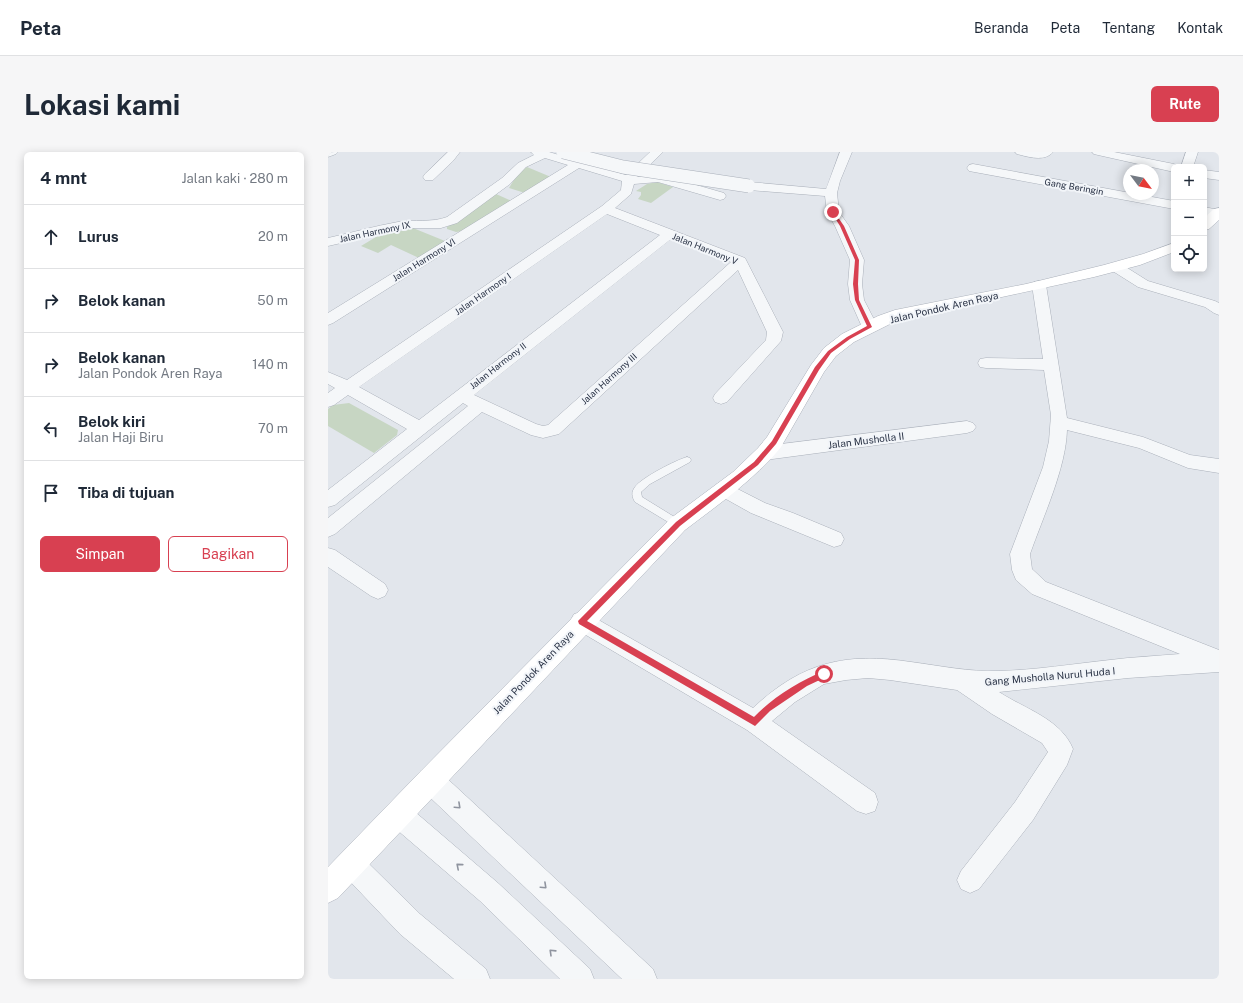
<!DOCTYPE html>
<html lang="id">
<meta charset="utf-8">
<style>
:root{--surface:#fff;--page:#f6f6f7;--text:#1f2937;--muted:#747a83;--line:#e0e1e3;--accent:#d84051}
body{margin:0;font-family:"Public Sans",sans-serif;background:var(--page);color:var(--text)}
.controls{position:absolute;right:12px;top:12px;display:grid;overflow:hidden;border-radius:6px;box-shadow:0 2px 10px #0003}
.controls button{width:36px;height:36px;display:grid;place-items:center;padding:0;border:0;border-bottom:1px solid var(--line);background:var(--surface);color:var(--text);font:20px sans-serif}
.compass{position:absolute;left:795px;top:12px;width:36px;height:36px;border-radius:50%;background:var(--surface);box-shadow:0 2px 10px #0003;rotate:122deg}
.stop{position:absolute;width:12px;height:12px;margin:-9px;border:3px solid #d84051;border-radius:50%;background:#fff}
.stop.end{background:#d84051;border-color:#fff;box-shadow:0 1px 4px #0008}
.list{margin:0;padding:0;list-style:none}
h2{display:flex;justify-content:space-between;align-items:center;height:52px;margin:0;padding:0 16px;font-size:17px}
h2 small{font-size:13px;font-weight:400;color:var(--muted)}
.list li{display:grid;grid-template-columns:26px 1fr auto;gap:12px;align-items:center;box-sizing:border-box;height:64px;padding:0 16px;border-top:1px solid var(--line)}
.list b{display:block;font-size:15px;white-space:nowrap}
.list p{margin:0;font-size:13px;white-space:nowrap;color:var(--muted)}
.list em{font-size:13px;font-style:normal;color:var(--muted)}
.actions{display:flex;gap:8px;padding:12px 16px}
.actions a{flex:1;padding:9px 0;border:1px solid var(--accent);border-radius:6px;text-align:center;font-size:14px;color:var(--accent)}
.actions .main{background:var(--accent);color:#fff}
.icon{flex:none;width:22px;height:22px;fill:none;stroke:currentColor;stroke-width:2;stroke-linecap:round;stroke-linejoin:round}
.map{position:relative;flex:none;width:891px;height:827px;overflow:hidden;border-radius:6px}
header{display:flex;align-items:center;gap:24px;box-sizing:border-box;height:56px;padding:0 20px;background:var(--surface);border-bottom:1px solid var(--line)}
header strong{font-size:19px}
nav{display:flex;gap:22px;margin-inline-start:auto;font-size:14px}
.intro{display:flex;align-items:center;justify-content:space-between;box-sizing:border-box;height:96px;padding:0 24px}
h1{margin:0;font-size:28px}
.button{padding:10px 18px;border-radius:6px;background:var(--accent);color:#fff;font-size:14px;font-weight:700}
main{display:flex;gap:24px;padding:0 24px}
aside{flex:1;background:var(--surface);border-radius:6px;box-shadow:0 2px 10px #0003}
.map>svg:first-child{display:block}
.green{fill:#c7d6c3}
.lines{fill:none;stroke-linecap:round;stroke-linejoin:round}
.service-casing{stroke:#aab0ba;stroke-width:1}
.minor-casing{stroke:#aab0ba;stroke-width:1}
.secondary-casing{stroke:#aab0ba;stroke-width:1}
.service{fill:#f5f7f9;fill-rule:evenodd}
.minor{fill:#f5f7f9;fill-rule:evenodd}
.secondary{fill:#fff;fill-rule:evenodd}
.minor-bridge-casing{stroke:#aab0ba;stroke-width:14;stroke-linecap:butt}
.minor-bridge{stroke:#f5f7f9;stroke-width:13}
.oneway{stroke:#8f949f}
.route{fill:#d84051}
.labels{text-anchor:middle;stroke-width:4;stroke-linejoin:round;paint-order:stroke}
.far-street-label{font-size:9px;fill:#293245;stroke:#f2f5f9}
.street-label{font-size:10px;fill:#293245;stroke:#f2f5f9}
</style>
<header>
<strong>Peta</strong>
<nav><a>Beranda</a><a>Peta</a><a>Tentang</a><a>Kontak</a></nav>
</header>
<div class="intro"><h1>Lokasi kami</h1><a class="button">Rute</a></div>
<main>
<aside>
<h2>4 mnt<small>Jalan kaki · 280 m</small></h2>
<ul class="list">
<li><svg class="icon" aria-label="ahead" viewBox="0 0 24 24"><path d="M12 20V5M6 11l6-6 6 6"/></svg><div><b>Lurus</b></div><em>20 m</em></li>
<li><svg class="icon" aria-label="right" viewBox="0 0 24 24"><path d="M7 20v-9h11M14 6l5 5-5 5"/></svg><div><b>Belok kanan</b></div><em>50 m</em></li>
<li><svg class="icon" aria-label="right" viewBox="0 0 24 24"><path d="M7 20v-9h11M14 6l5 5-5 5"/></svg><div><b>Belok kanan</b><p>Jalan Pondok Aren Raya</p></div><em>140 m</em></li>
<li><svg class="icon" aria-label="left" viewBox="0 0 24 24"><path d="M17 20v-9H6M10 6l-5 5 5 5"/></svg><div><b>Belok kiri</b><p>Jalan Haji Biru</p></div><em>70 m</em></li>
<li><svg class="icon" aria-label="arrive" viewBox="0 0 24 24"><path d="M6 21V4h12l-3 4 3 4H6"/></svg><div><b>Tiba di tujuan</b></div></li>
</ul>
<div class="actions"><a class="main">Simpan</a><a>Bagikan</a></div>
</aside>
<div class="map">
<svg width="891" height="827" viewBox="0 0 891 827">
<rect width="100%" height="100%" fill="#e2e6ec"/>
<!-- green -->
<g class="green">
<path d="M199,15L223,25L197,41L181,36L190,21Z"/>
<path d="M329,30L345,35L323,51L310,47L313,43V40L308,39L319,32Z"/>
<path d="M168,42L184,49L135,79L128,80L119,77V75Z"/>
<path d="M85,76L117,89L91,106L63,93L50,101L33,94L48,85Z"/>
<path d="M21,251L70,278L69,283L46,301L0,274V257L5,253Z"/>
</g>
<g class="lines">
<defs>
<path id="service" d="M359,305L362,306L363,308L362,310L322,332L313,340L314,345L353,369L355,372L353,375L350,376L307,350C304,345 303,340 307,335C313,326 348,308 359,305Z"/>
<g id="minor">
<path d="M0,0H10L8,2L0,5Z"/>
<path d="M120,0H132L125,9L105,28H97L95,25L97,22Z"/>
<path d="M203,0H221L298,23L322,0H335L309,25L330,22L396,41L398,44L396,47L392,48L330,30L306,32L303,42L287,56L417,106L455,180L453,189L399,250L393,252L387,250L385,246L387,242L438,188L439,180L410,118L231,282L215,286L203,283L154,260L7,382L0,385V366L140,254L135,251L7,353L0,355V338L79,277L20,243L6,253L0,255V241L7,236L0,232V220L19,228L274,54L293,38L294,29L251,16L5,171L0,173V161L240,13L217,6L198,15L182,32L129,71L113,76H85L70,78L0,94V86C23,81 47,74 70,70C86,67 104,71 119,65L174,26L190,11L206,3ZM279,62L332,83L91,268L31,235ZM343,87L403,110L220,273L215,274L208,272L146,243Z"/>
<path d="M512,0H524L512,29L509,41L511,60L521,74L536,108L534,132L536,148L550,175L547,178L542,180L537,178L534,175L522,148L520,132L522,108L507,74L499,60L497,44L421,38L417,37L415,34L417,31L421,30L498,37Z"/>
<path d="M687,0H725C717,10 700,5 689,2Z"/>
<path d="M764,0H786L846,12L851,15H846V20L770,3L766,2Z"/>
<path d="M858,0H870L865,15H853Z"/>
<path d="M645,12L846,49V57L641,19L639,16L641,13Z"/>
<path d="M876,18L891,20V28L876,26Z"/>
<path d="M876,55L891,58V64L876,63Z"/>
<path d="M788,111L793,112L820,129L887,149L891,151V163L886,161L877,155L810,135L783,118L781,115L783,112Z"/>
<path d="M711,129L716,130L718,133L739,266L815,285L862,303L891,307V321L860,316L811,296L739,278C738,316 715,365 702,402L704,417L718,430L891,498V520L800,526L671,540C697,557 733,567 745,597L739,613L705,668L651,737L642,741L633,737L629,728L633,719L687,650L720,600L714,591L664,562L629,538L562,528L540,526L518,528L496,532L467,550L444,569L547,641L550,650L547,659L538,662L529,659L419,578L246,476L242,469L246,462L253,460L260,462L425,556C474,510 518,500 583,510C613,514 641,520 671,519C708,518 745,512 782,508C805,505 829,504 852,502L704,442L688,428L684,418L682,402L715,315L721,289L723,263L716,218L658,216L652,215L650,211L652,207L658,206L715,207L704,133L706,130Z"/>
<path d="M639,269L645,271L648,275L645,279L639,281L437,308L431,306L428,301L431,296L437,294Z"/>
<path d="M396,330L437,351L465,361L513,381L516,387L513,393L506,395L423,361L389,342L387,337L389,332Z"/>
<path d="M0,396L7,398L57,432L60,438L57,444L50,447L43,444L0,415Z"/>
<path d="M102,616L111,619L325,817L329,827H294L93,637L90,628L93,619Z"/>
<path d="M70,649L79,653L170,731L262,817L266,827H232L152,749L61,671L57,662L61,653Z"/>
<path d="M23,699L32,703L92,762L158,817L162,827H126L72,782L14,721L10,712L14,703Z"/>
</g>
<g id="secondary">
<path d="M891,56V68L881,77L876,78V66L886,57Z"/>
<path d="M846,91V100L812,113L766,125L577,166L562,172L526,190L508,204L496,220L453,295C426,328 391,352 357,378L10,746L0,751V715L93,619L343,366L405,320L430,296L439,285L483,213L496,196L514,182L550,164L567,158L698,132L776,113L815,102Z"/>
</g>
</defs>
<!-- service casing -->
<use href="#service" class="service-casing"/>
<!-- minor casing -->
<use href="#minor" class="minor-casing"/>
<!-- secondary casing -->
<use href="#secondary" class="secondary-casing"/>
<!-- service -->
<use href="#service" class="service"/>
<!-- minor -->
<use href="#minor" class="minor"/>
<!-- secondary -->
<use href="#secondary" class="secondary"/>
<defs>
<path id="minor-bridge" d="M235,0L295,15L421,34"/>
</defs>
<!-- minor-bridge casing -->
<use href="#minor-bridge" class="minor-bridge-casing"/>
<!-- minor-bridge -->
<use href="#minor-bridge" class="minor-bridge"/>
</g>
<!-- one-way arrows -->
<defs><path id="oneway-chevron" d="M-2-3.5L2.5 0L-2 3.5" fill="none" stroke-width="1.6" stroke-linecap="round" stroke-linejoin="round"/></defs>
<g class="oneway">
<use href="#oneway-chevron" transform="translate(130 654) rotate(43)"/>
<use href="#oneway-chevron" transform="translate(131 714) rotate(-139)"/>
<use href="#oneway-chevron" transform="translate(216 734) rotate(43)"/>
<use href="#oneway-chevron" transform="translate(224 800) rotate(-136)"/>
</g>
<!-- route -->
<path class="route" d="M505,58L516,74L531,108L530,132L531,148L544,175L522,187L503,201L491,218L448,292L430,313L352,374L259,469L426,565C444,546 471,529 496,519L498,520V525L479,534L442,559L427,574L251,472L250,469L348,370L426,310L444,289L487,215L500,199L519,185L539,174L527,148L525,132L527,108L512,74L503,60Z"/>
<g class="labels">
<!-- far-street labels -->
<g class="far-street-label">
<text transform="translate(746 35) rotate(10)" y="3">Gang Beringin</text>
<text transform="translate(47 80) rotate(-12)" y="3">Jalan Harmony IX</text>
<text transform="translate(377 97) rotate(22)" y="3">Jalan Harmony V</text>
<text transform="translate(96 108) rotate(-32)" y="3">Jalan Harmony VI</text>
<text transform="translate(155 142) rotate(-35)" y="3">Jalan Harmony I</text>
<text transform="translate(170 214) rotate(-38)" y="3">Jalan Harmony II</text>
<text transform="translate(281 227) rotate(-42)" y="3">Jalan Harmony III</text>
</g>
<!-- street labels -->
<g class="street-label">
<text transform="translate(616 155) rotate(-13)" y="4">Jalan Pondok Aren Raya</text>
<text transform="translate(538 288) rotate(-7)" y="4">Jalan Musholla II</text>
<text transform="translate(205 520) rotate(-46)" y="4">Jalan Pondok Aren Raya</text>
<text transform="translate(722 524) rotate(-5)" y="4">Gang Musholla Nurul Huda I</text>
</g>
</g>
</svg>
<div class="controls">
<button>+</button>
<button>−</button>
<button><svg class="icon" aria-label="locate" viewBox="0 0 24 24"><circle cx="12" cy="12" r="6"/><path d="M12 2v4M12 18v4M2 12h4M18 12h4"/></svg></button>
</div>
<svg class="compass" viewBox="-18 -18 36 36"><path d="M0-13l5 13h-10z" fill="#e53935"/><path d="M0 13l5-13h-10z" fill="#747a83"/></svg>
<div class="stop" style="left:496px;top:522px"></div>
<div class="stop end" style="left:505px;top:60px"></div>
</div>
</main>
